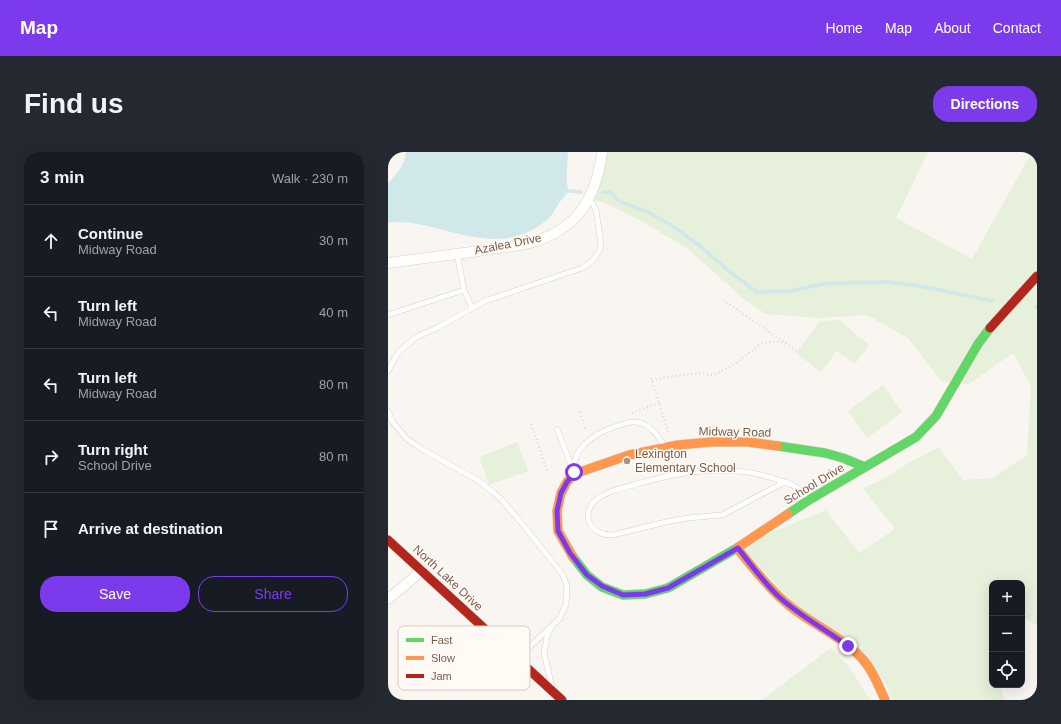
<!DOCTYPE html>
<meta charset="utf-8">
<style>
:root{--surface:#171b24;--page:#242831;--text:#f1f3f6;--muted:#9ea1a6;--line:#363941;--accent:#7c3aed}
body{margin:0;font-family:Helvetica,sans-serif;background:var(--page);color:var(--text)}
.controls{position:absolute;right:12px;bottom:12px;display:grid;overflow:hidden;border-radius:8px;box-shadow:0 4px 16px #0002}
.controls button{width:36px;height:36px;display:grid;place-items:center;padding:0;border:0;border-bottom:1px solid var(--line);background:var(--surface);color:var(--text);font:20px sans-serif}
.stop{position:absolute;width:12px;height:12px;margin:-9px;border:3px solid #7c3aed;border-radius:50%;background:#fff}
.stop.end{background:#7c3aed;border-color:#fff;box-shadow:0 1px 4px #0008}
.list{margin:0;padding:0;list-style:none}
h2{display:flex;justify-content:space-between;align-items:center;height:52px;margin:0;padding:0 16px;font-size:17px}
h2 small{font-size:13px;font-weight:400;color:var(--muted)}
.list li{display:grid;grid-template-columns:26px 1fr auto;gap:12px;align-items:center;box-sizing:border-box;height:72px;padding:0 16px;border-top:1px solid var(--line)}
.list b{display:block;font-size:15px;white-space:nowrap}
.list p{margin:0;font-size:13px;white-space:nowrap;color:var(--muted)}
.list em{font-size:13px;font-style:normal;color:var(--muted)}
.actions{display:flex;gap:8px;padding:12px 16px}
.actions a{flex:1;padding:9px 0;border:1px solid var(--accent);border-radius:16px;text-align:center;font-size:14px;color:var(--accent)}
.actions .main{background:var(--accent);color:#fff}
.icon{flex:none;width:22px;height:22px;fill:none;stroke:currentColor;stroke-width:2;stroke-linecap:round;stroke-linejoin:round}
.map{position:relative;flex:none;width:649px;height:548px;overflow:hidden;border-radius:16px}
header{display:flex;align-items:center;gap:24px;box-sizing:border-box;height:56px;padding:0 20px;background:var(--accent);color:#fff}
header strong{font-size:19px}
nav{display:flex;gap:22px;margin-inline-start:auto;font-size:14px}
.intro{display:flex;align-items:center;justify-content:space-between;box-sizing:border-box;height:96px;padding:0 24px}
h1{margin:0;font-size:28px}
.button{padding:10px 18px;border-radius:16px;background:var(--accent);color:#fff;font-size:14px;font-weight:700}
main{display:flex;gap:24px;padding:0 24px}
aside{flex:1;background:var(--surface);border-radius:16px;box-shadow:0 4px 16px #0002}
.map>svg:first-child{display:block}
.green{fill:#e7f0db}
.water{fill:#d0e8ea}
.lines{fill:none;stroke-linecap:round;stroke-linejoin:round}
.stream{stroke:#d0e8ea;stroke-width:3.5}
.lane-casing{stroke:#d7d1cb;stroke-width:6}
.street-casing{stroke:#d7d1cb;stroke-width:11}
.fast-casing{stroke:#d9d2cb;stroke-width:10}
.slow-casing{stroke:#d9d2cb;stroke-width:10}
.jam-casing{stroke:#d9d2cb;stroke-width:10}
.path{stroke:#dcd5d0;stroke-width:2;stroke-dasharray:1 3;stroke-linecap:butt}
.lane{stroke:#fefefd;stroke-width:5}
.street{stroke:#fefefd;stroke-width:10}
.fast{stroke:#63d668;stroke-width:9}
.slow{stroke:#ff974d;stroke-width:9}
.jam{stroke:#b3261e;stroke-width:9}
.route{stroke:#7c3aed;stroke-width:5}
.poi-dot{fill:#a69286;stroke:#fffaf3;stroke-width:1.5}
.labels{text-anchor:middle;stroke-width:3;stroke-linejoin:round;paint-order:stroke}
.street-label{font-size:12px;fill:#7a5c4d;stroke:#fffaf3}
.poi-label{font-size:12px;fill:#7a5c4d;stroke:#fffaf3;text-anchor:start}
.key{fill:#fffaf3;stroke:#d7cbc1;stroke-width:1}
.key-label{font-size:11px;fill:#7a5c4d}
</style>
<header>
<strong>Map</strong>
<nav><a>Home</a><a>Map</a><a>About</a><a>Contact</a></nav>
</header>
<div class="intro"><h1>Find us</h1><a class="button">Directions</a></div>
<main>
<aside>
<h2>3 min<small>Walk · 230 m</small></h2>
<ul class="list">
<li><svg class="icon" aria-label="ahead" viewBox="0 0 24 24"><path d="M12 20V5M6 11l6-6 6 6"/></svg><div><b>Continue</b><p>Midway Road</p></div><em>30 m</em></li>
<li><svg class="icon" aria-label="left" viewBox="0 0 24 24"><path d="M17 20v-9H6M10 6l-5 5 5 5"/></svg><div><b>Turn left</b><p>Midway Road</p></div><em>40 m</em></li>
<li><svg class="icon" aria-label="left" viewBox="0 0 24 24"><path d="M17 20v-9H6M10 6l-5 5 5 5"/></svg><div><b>Turn left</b><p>Midway Road</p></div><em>80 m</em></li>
<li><svg class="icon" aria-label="right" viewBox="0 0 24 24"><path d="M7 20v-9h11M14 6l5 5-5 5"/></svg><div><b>Turn right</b><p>School Drive</p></div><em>80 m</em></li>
<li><svg class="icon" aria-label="arrive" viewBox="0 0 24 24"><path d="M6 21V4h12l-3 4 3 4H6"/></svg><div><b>Arrive at destination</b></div></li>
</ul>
<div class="actions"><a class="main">Save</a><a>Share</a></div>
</aside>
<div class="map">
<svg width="649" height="548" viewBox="0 0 649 548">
<rect width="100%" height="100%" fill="#f9f5f0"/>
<!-- green -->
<g class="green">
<path d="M214,0H540L508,66L584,107L644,0H649V473L634,465V431H604V497L601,501L604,510V533H612L617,548H505L496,528L407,454L353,393L438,358L471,401L507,377L475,336L494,328L522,310L551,295L575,328L605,326L639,303L643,234L625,201L581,232L554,230L520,186L479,163L430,166L378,162L358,149L300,97L255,70L215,50L200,48Z"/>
<path d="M451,168L481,193L467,212L449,199L433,220L408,201L432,169Z"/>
<path d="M495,233L514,260L479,286L460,259Z"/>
<path d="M129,290L140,319L101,333L91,305Z"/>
<path d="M443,496L461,515L482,548H374Z"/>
</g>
<!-- water -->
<path class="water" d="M18,0H180C180,14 176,26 181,39C178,43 174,47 171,51C167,57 164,64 159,68C115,104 72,79 24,71C16,70 8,70 0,70V31C9,23 17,12 18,0Z"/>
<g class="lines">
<!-- stream -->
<g class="stream">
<path d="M181,39L193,40"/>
<path d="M215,40H222L231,49L262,61L283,73L312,94L342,120L369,140L403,139L435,132L456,131L498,130L532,134L605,149"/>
<path d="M647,155H649"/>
</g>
<defs>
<g id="lane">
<path d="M69,101L76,138L84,156"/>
<path d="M0,163L76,138"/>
<path d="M0,219L8,204L12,199L28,185L49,176L97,149L194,116L199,113L207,106L212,97L213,92L208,58L205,52L200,48"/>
<path d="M0,259L4,269L18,286L32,296L91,329L105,340L114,348L132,369L175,423L179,434L178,452L172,466L130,506"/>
<path d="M169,277L185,318"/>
<path d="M186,320C186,316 186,312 187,308C190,297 202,286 212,281C216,279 221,277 226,275C235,272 243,268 253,271C265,275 270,285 277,295"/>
<path d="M397,330L334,363L300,366L278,370L225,383C202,384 191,361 209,347C219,339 234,336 246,333C291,319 345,311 390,328C398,330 406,333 412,338C415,341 417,344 420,348"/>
<path d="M163,477L159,485L156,501L164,535"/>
</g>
<g id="street">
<path d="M0,111C30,107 60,103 91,99C107,96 125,95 142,91C189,78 208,47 214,0"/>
<path d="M0,447L23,428L33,418"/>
</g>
<g id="fast">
<path d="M390,294L437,301L455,306L477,315"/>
<path d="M400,362L421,348L528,285L548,264L590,192L602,176"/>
<path d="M185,405L199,423L214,435L235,443L257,442L280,436L349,396"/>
</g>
<g id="slow">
<path d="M400,362L349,396C366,417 382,438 403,455C427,474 457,486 477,510C486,521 491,535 497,548"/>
<path d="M185,405L170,379L169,359L173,341L179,330L186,322L241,303L290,293L323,290H360L390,294"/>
</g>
<g id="jam">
<path d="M602,176L649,124"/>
<path d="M0,388L174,548"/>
</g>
</defs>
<!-- lane casing -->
<use href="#lane" class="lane-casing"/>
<!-- street casing -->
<use href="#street" class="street-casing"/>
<!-- fast casing -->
<use href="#fast" class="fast-casing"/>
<!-- slow casing -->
<use href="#slow" class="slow-casing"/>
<!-- jam casing -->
<use href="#jam" class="jam-casing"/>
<!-- path -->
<g class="path">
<path d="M335,148L409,199"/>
<path d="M263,226L281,282"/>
<path d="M264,229L278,225L313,221L321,223L328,222L347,212L371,193C380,189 389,189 398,191"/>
<path d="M192,260L198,279"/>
<path d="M244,261L271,251"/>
<path d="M143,272L160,321"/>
<path d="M284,306L285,316"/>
</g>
<!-- lane -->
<use href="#lane" class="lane"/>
<!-- street -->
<use href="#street" class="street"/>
<!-- fast -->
<use href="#fast" class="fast"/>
<!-- slow -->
<use href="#slow" class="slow"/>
<!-- jam -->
<use href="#jam" class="jam"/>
</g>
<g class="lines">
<!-- route -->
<path class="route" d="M186,320V322L179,330L173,341L169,359L170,379L182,401L199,423L214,434L235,443L257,442L280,436L350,396C362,412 375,429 389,443C410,463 437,477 460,494"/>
</g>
<!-- markers -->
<circle class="poi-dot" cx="239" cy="309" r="4"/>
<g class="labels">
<!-- street labels -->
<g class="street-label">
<text transform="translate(120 92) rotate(-11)" y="4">Azalea Drive</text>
<text transform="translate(347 280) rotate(1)" y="4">Midway Road</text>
<text transform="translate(426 332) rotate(-31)" y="4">School Drive</text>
<text transform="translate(60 426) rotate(43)" y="4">North Lake Drive</text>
</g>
<!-- poi labels -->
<g class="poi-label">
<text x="247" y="306">Lexington<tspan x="247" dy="14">Elementary School</tspan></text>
</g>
</g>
<!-- legend -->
<rect x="10" y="474" width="132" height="64" rx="6" class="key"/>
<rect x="18" y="486" width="18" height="4" fill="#63d668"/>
<rect x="18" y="504" width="18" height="4" fill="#ff974d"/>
<rect x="18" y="522" width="18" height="4" fill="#b3261e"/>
<g class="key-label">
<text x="43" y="492">Fast</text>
<text x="43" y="510">Slow</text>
<text x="43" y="528">Jam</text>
</g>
</svg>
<div class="controls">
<button>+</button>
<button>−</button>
<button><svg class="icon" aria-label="locate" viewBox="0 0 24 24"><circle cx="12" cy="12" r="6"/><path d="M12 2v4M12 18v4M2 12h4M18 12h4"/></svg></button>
</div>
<div class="stop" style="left:186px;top:320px"></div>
<div class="stop end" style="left:460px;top:494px"></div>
</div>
</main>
